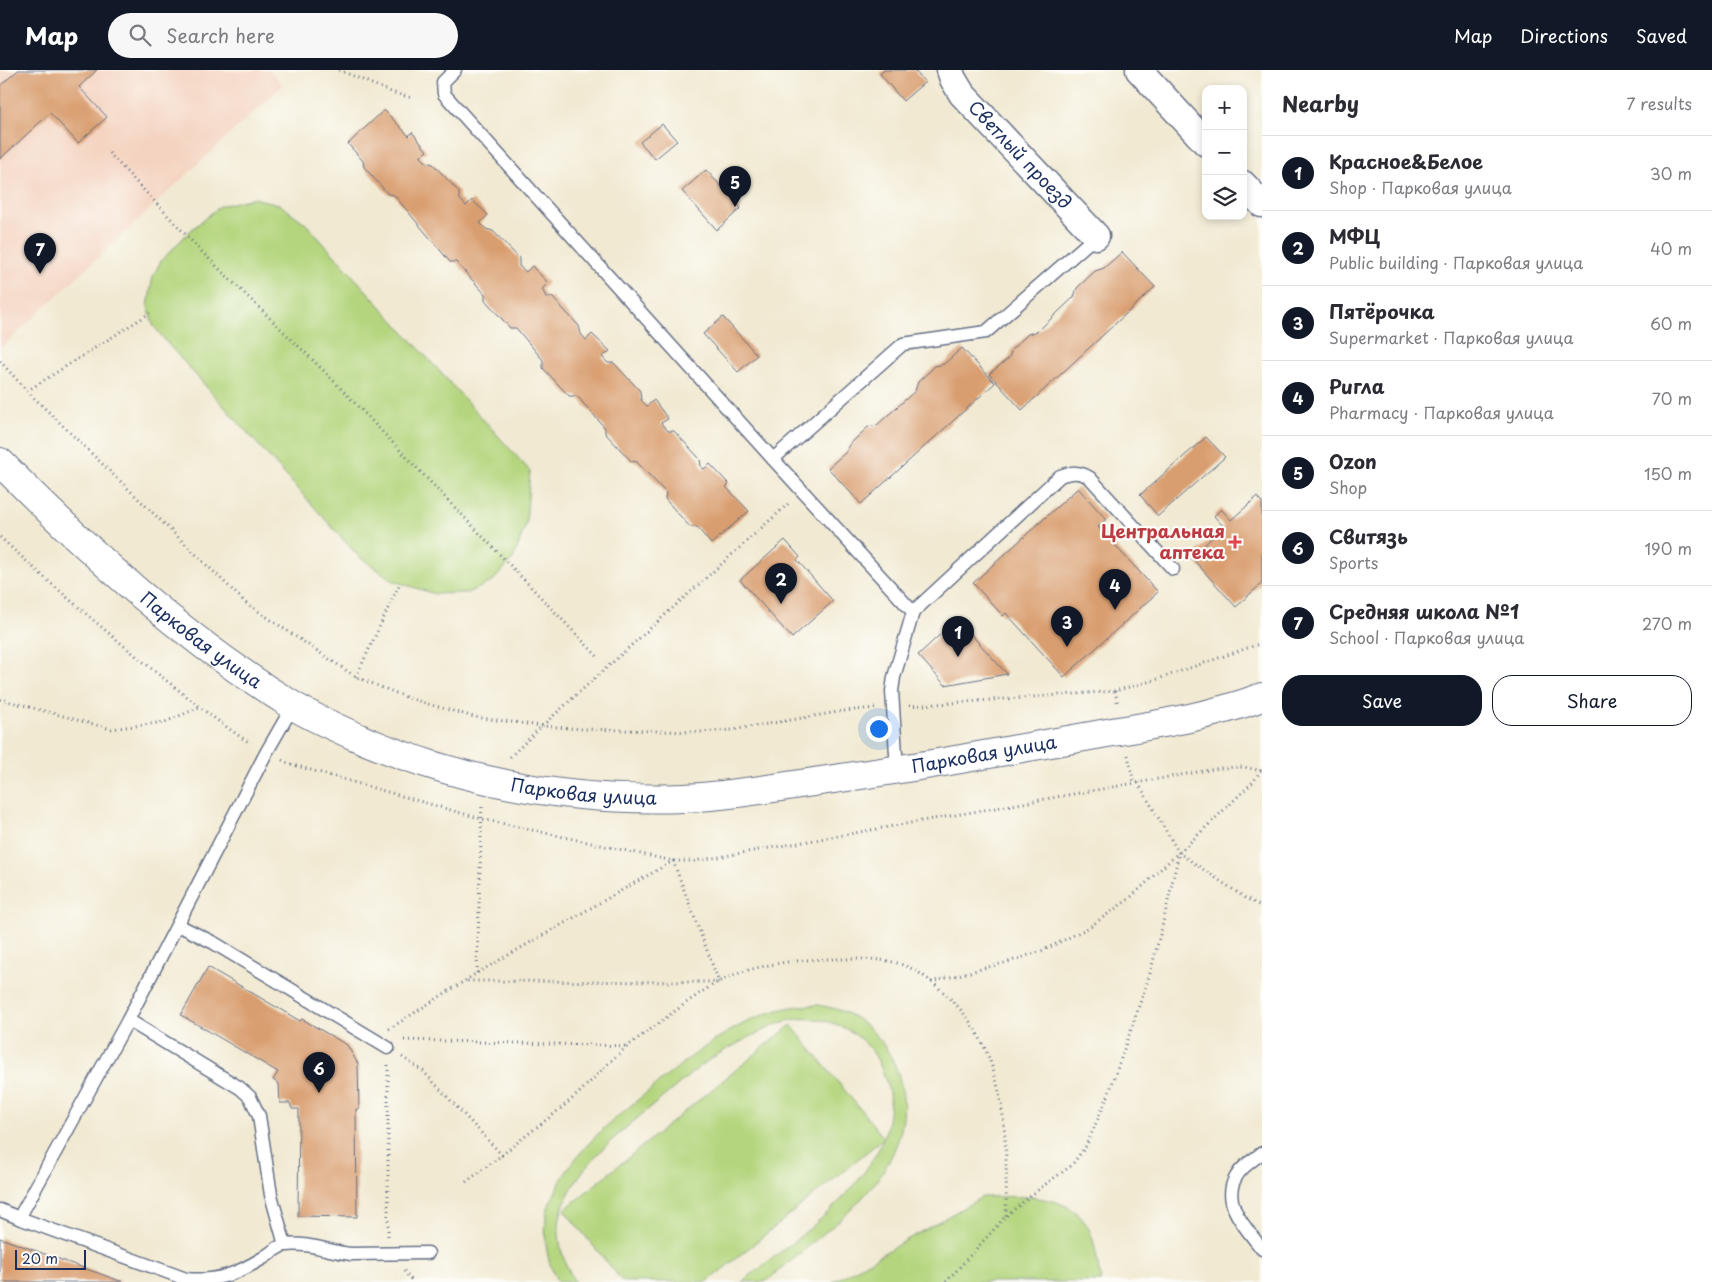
<!DOCTYPE html>
<meta charset="utf-8">
<style>
:root{--surface:#fff;--page:#f7f7f7;--text:#2b2b33;--muted:#7c7c81;--line:#e1e1e2;--accent:#111827}
body{margin:0;font-family:"Playpen Sans",sans-serif;background:var(--page);color:var(--text)}
.controls{position:absolute;right:15px;top:15px;display:grid;overflow:hidden;border-radius:10px;box-shadow:0 2px 8px #0003}
.controls button{width:45px;height:45px;display:grid;place-items:center;padding:0;border:0;border-bottom:1px solid var(--line);background:var(--surface);color:var(--text);font:25px sans-serif}
.scale{position:absolute;left:15px;bottom:12px;width:71px;box-sizing:border-box;padding-left:5px;border:2px solid #1b2f5e;border-top:0;font-size:14px;line-height:18px;white-space:nowrap;color:#1b2f5e;-webkit-text-stroke:4px #fdfcf7;paint-order:stroke}
.you{position:absolute;left:878px;top:658px;width:18px;height:18px;margin:-12px;border:4px solid #fff;border-radius:50%;background:#1a73e8;box-shadow:0 0 0 8px #1a73e833}
.badge{display:grid;place-items:center;width:32px;height:32px;border-radius:50%;background:var(--accent);color:#fff;font-size:16px;font-weight:700}
.pin{position:absolute;translate:-50% -41px;filter:drop-shadow(0 1px 2px #0008)}
.pin::after{content:'';position:absolute;top:26px;width:18px;height:15px;background:inherit;clip-path:polygon(0 0,100% 0,50% 100%)}
.list{margin:0;padding:0;list-style:none}
h2{display:flex;justify-content:space-between;align-items:center;height:65px;margin:0;padding:0 20px;font-size:21px}
h2 small{font-size:16px;font-weight:400;color:var(--muted)}
.list li{display:grid;grid-template-columns:32px 1fr auto;gap:15px;align-items:center;box-sizing:border-box;height:75px;padding:0 20px;border-top:1px solid var(--line)}
.list b{display:block;font-size:19px;white-space:nowrap}
.list p{margin:0;font-size:16px;white-space:nowrap;color:var(--muted)}
.list em{font-size:16px;font-style:normal;color:var(--muted)}
.actions{display:flex;gap:10px;padding:15px 20px}
.actions a{flex:1;padding:11px 0;border:1px solid var(--accent);border-radius:20px;text-align:center;font-size:18px;color:var(--accent)}
.actions .main{background:var(--accent);color:#fff}
.icon{flex:none;width:28px;height:28px;fill:none;stroke:currentColor;stroke-width:2;stroke-linecap:round;stroke-linejoin:round}
.map{position:relative;flex:none;width:1262px;height:1212px;overflow:hidden}
header{display:flex;align-items:center;gap:30px;box-sizing:border-box;height:70px;padding:0 25px;background:var(--accent);color:#fff}
header strong{font-size:24px}
nav{display:flex;gap:28px;margin-inline-start:auto;font-size:18px}
.search{width:350px;height:45px;background:var(--page);display:flex;align-items:center;gap:12px;box-sizing:border-box;padding:0 18px;border-radius:28px;color:var(--muted);font-size:19px}
main{display:flex}
aside{flex:1;background:var(--surface)}
.map>svg:first-child{display:block}
.built{fill:#f4d3c0}
.green{fill:#b4d57d;stroke:#68826e}
.building{fill:#d99e6f}
.lines{fill:none;stroke-linecap:round;stroke-linejoin:round}
.service-casing{stroke:#667086;stroke-width:15}
.minor-casing{stroke:#667086;stroke-width:29}
.tertiary-casing{stroke:#667086;stroke-width:30}
.path{stroke:#667086;stroke-width:3;stroke-dasharray:1 4;stroke-linecap:butt}
.service{stroke:#fff;stroke-width:12}
.minor{stroke:#fff;stroke-width:26}
.tertiary{stroke:#fff;stroke-width:28}
.health-dot{fill:#e0444e;stroke:#fdfcf7;stroke-width:2}
.labels{text-anchor:middle;stroke-width:4.5;stroke-linejoin:round;paint-order:stroke}
.street-label{font-size:18px;fill:#1b2f5e;stroke:#fdfcf7}
.health-label{font-size:18px;font-weight:bold;fill:#be3a42;stroke:#fdfcf7;text-anchor:end}
</style>
<header>
<strong>Map</strong>
<div class="search"><svg class="icon" aria-label="search" viewBox="0 0 24 24"><circle cx="10" cy="10" r="6"/><path d="M15 15l6 6"/></svg>Search here</div>
<nav><a>Map</a><a>Directions</a><a>Saved</a></nav>
</header>
<main>
<div class="map">
<svg width="1262" height="1212" viewBox="0 0 1262 1212">
<rect width="100%" height="100%" fill="#fdfcf7"/>
<filter id="ink" filterUnits="userSpaceOnUse"><feTurbulence type="fractalNoise" baseFrequency=".02" numOctaves="2"/><feDisplacementMap in="SourceGraphic" scale="10" xChannelSelector="R" yChannelSelector="G"/><feConvolveMatrix kernelMatrix="1 2 1 2 8 2 1 2 1" color-interpolation-filters="sRGB"/></filter>
<filter id="wash" filterUnits="userSpaceOnUse"><feTurbulence type="fractalNoise" baseFrequency=".0096" numOctaves="4" result="noise"/><feDisplacementMap in="SourceGraphic" scale="20" xChannelSelector="R" yChannelSelector="G"/><feGaussianBlur stdDeviation="1.12" result="paint"/><feColorMatrix in="noise" values="0 0 0 0 0 0 0 0 0 0 0 0 0 0 0 0 0 1.4 0 .05"/><feComposite in="paint" operator="in"/></filter>
<g filter="url(#wash)">
<rect width="100%" height="100%" fill="#f1e9d1"/>
<!-- built -->
<path class="built" d="M0,0H270L283,15L2,277L0,275Z"/>
<!-- green -->
<g class="green">
<path d="M253,128L279,134L305,153L530,401L526,454L513,489L492,512L467,523L435,524L394,511L358,486L167,273L153,255L148,237L153,206L161,191L191,160L220,136Z"/>
<path d="M818,935C826,937 836,938 844,942C892,963 916,1024 897,1073C882,1115 846,1146 812,1173C801,1183 789,1193 777,1202C774,1205 769,1210 765,1212C759,1212 749,1212 742,1212C793,1171 857,1130 884,1068L707,1212H623L564,1140L791,955L884,1068C888,1053 891,1038 889,1023C886,1010 880,992 872,981C854,957 820,944 791,950C778,953 764,960 752,966C737,974 720,982 706,992C691,1003 677,1016 662,1028C624,1060 576,1093 561,1143C555,1166 563,1194 575,1212H558C546,1192 543,1165 547,1142C548,1136 551,1130 554,1125C573,1080 613,1050 650,1020C685,991 720,962 763,945C784,937 796,936 818,935Z"/>
<path d="M982,1127C1023,1127 1079,1120 1093,1170C1097,1184 1098,1198 1101,1212H833Z"/>
</g>
<g id="blocks">
<!-- building -->
<g class="building">
<path d="M18,0H97L79,17L107,47L78,73L50,43L0,89V16Z"/>
<path d="M884,0H914L925,12L903,31L880,4Z"/>
<path d="M384,40L409,66L412,62L427,81L420,86L426,92L433,94L459,122V128L466,136L472,130L488,145L480,153L486,159L493,161L519,188V196L526,202L532,196L548,213L542,219L546,227H552L579,256L581,264L586,270L592,264L610,281L602,287L608,293H614L640,321L641,330L647,336L654,330L668,349L661,353L668,361H674L700,389L701,397L704,399L710,394L729,414L726,417L749,441L711,474L697,457H690L665,429L666,423L637,392L631,391L605,363V358L577,326H569L543,298V290L516,258H510L485,230V224L456,192H450L394,125L388,124L364,97L363,91L348,74Z"/>
<path d="M662,54L677,71L655,89L640,72Z"/>
<path d="M706,100L741,138L717,160L682,121Z"/>
<path d="M1122,182L1155,217L1022,340L989,304L1009,288L1012,279L1028,264L1038,261L1074,227L1077,218L1095,201L1104,198Z"/>
<path d="M723,247L757,285L738,302L703,264Z"/>
<path d="M962,278L995,313L861,434L828,398L846,382L851,373L868,357L877,355L915,321L918,312L935,296L944,294Z"/>
<path d="M1206,367L1225,387L1158,446L1140,425Z"/>
<path d="M1078,418L1106,449L1098,457L1158,522L1064,607L1006,543L1003,546L973,513Z"/>
<path d="M1257,427L1262,432V513L1236,537L1191,487L1224,457L1214,446L1221,439L1231,450Z"/>
<path d="M785,470L800,487L797,490L833,531L792,568L740,510Z"/>
<path d="M957,549L1007,604L945,615L918,585Z"/>
<path d="M208,897L300,951L302,949L347,975L358,994L359,1039H356L357,1147L298,1146L299,1039H292L290,1033H280L279,1014L273,1010L278,1002L181,945Z"/>
<path d="M0,1168L123,1212H0Z"/>
</g>
</g>
</g>
<g filter="url(#ink)">
<use href="#blocks" fill-opacity="0" stroke="#667086" stroke-width="1"/>
<g class="lines">
<defs>
<g id="service">
<path d="M455,0L443,12L444,24L773,389L913,542L894,607L892,621L897,700"/>
<path d="M773,389L903,274L986,262L1096,166"/>
<path d="M913,542L1060,406C1072,402 1080,401 1090,408L1173,499"/>
<path d="M178,855L214,873L388,978"/>
<path d="M128,950L19,1148L186,1209C217,1212 237,1204 263,1188C270,1184 279,1175 286,1175C309,1172 330,1182 351,1184L428,1183"/>
<path d="M1262,1083C1253,1090 1241,1097 1236,1107C1220,1133 1247,1159 1262,1179"/>
<path d="M0,1140L19,1148"/>
<path d="M285,1175L271,1125L259,1046L250,1027L240,1018L128,950L266,683L293,636"/>
</g>
<g id="minor">
<path id="s1" d="M950,0L953,9L962,24L1096,166"/>
<path d="M1139,0L1206,73"/>
<path d="M1243,114L1262,134"/>
</g>
<g id="tertiary">
<path id="s2" d="M0,392C90,483 182,568 292,635C315,649 341,660 366,671C466,713 575,732 684,728C723,726 762,720 800,714C848,707 896,700 944,692C998,682 1053,673 1107,663C1160,654 1212,646 1262,627"/>
</g>
</defs>
<!-- service casing -->
<use href="#service" class="service-casing"/>
<!-- minor casing -->
<use href="#minor" class="minor-casing"/>
<!-- tertiary casing -->
<use href="#tertiary" class="tertiary-casing"/>
<!-- path -->
<g class="path">
<path d="M339,0L391,22L412,28"/>
<path d="M109,83L203,183L325,302L598,587"/>
<path d="M0,291L27,321L246,533L356,607L411,629L474,647L542,656L582,659L699,662L732,660L844,641L876,638"/>
<path d="M27,321L150,243"/>
<path d="M0,467C52,515 106,562 162,607C191,630 219,653 250,673"/>
<path d="M356,607L400,513"/>
<path d="M1115,621L1118,635"/>
<path d="M0,629L111,659L165,652L200,637"/>
<path d="M909,636L1115,621L1155,610L1262,573"/>
<path d="M1128,685L1134,714"/>
<path d="M510,687L542,656L788,434"/>
<path d="M282,690L290,694L482,749L673,791H694L719,787L1220,698L1244,697L1262,701"/>
<path d="M1138,713L1179,783L1244,827L1262,837"/>
<path d="M477,903L482,733"/>
<path d="M931,912L1008,892L1044,880L1088,858L1129,829L1178,783"/>
<path d="M389,959L477,903L673,791L719,912L466,911"/>
<path d="M404,970L628,976"/>
<path d="M402,987L423,1001L502,1085C527,1064 554,1045 579,1023C595,1007 611,990 628,976C642,965 657,955 671,944C686,933 702,921 718,912C753,894 798,889 837,889C857,889 877,888 897,893C915,898 929,909 942,921C1009,979 1007,1065 1006,1146"/>
<path d="M388,995V1166"/>
<path d="M466,1112L502,1085"/>
<path d="M404,1201L413,1212"/>
<path d="M946,1212L1006,1146L1043,1116L1071,1096L1086,1076L1108,1026L1149,907L1162,857L1179,783L1254,711L1262,698"/>
</g>
<!-- service -->
<use href="#service" class="service"/>
<!-- minor -->
<use href="#minor" class="minor"/>
<!-- tertiary -->
<use href="#tertiary" class="tertiary"/>
</g>
</g>
<!-- markers -->
<path class="health-dot" d="M1232.5 464.5h5v5h5v5h-5v5h-5v-5h-5v-5h5z"/>
<g class="labels">
<!-- street labels -->
<g class="street-label">
<text dy="6" stroke="none"><textPath href="#s1" startOffset="111">Светлый проезд</textPath></text>
<text dy="6" stroke="none"><textPath href="#s2" startOffset="269">Парковая улица</textPath></text>
<text dy="6" stroke="none"><textPath href="#s2" startOffset="1092">Парковая улица</textPath></text>
<text dy="6" stroke="none"><textPath href="#s2" startOffset="688">Парковая улица</textPath></text>
</g>
<!-- health labels -->
<g class="health-label">
<text x="1225" y="468">Центральная<tspan x="1225" dy="21">аптека</tspan></text>
</g>
</g>
</svg>
<div class="controls">
<button>+</button>
<button>−</button>
<button><svg class="icon" aria-label="layers" viewBox="0 0 24 24"><path d="M12 4l9 5-9 5-9-5zM3 14l9 5 9-5"/></svg></button>
</div>
<div class="scale">20 m</div>
<div class="you"></div>
<div class="pin badge" style="left:958px;top:587px">1</div>
<div class="pin badge" style="left:781px;top:534px">2</div>
<div class="pin badge" style="left:1067px;top:577px">3</div>
<div class="pin badge" style="left:1115px;top:540px">4</div>
<div class="pin badge" style="left:735px;top:137px">5</div>
<div class="pin badge" style="left:319px;top:1023px">6</div>
<div class="pin badge" style="left:40px;top:204px">7</div>
</div>
<aside>
<h2>Nearby<small>7 results</small></h2>
<ul class="list">
<li><span class="badge">1</span><div><b>Красное&amp;Белое</b><p>Shop · Парковая улица</p></div><em>30 m</em></li>
<li><span class="badge">2</span><div><b>МФЦ</b><p>Public building · Парковая улица</p></div><em>40 m</em></li>
<li><span class="badge">3</span><div><b>Пятёрочка</b><p>Supermarket · Парковая улица</p></div><em>60 m</em></li>
<li><span class="badge">4</span><div><b>Ригла</b><p>Pharmacy · Парковая улица</p></div><em>70 m</em></li>
<li><span class="badge">5</span><div><b>Ozon</b><p>Shop</p></div><em>150 m</em></li>
<li><span class="badge">6</span><div><b>Свитязь</b><p>Sports</p></div><em>190 m</em></li>
<li><span class="badge">7</span><div><b>Средняя школа №1</b><p>School · Парковая улица</p></div><em>270 m</em></li>
</ul>
<div class="actions"><a class="main">Save</a><a>Share</a></div>
</aside>
</main>
